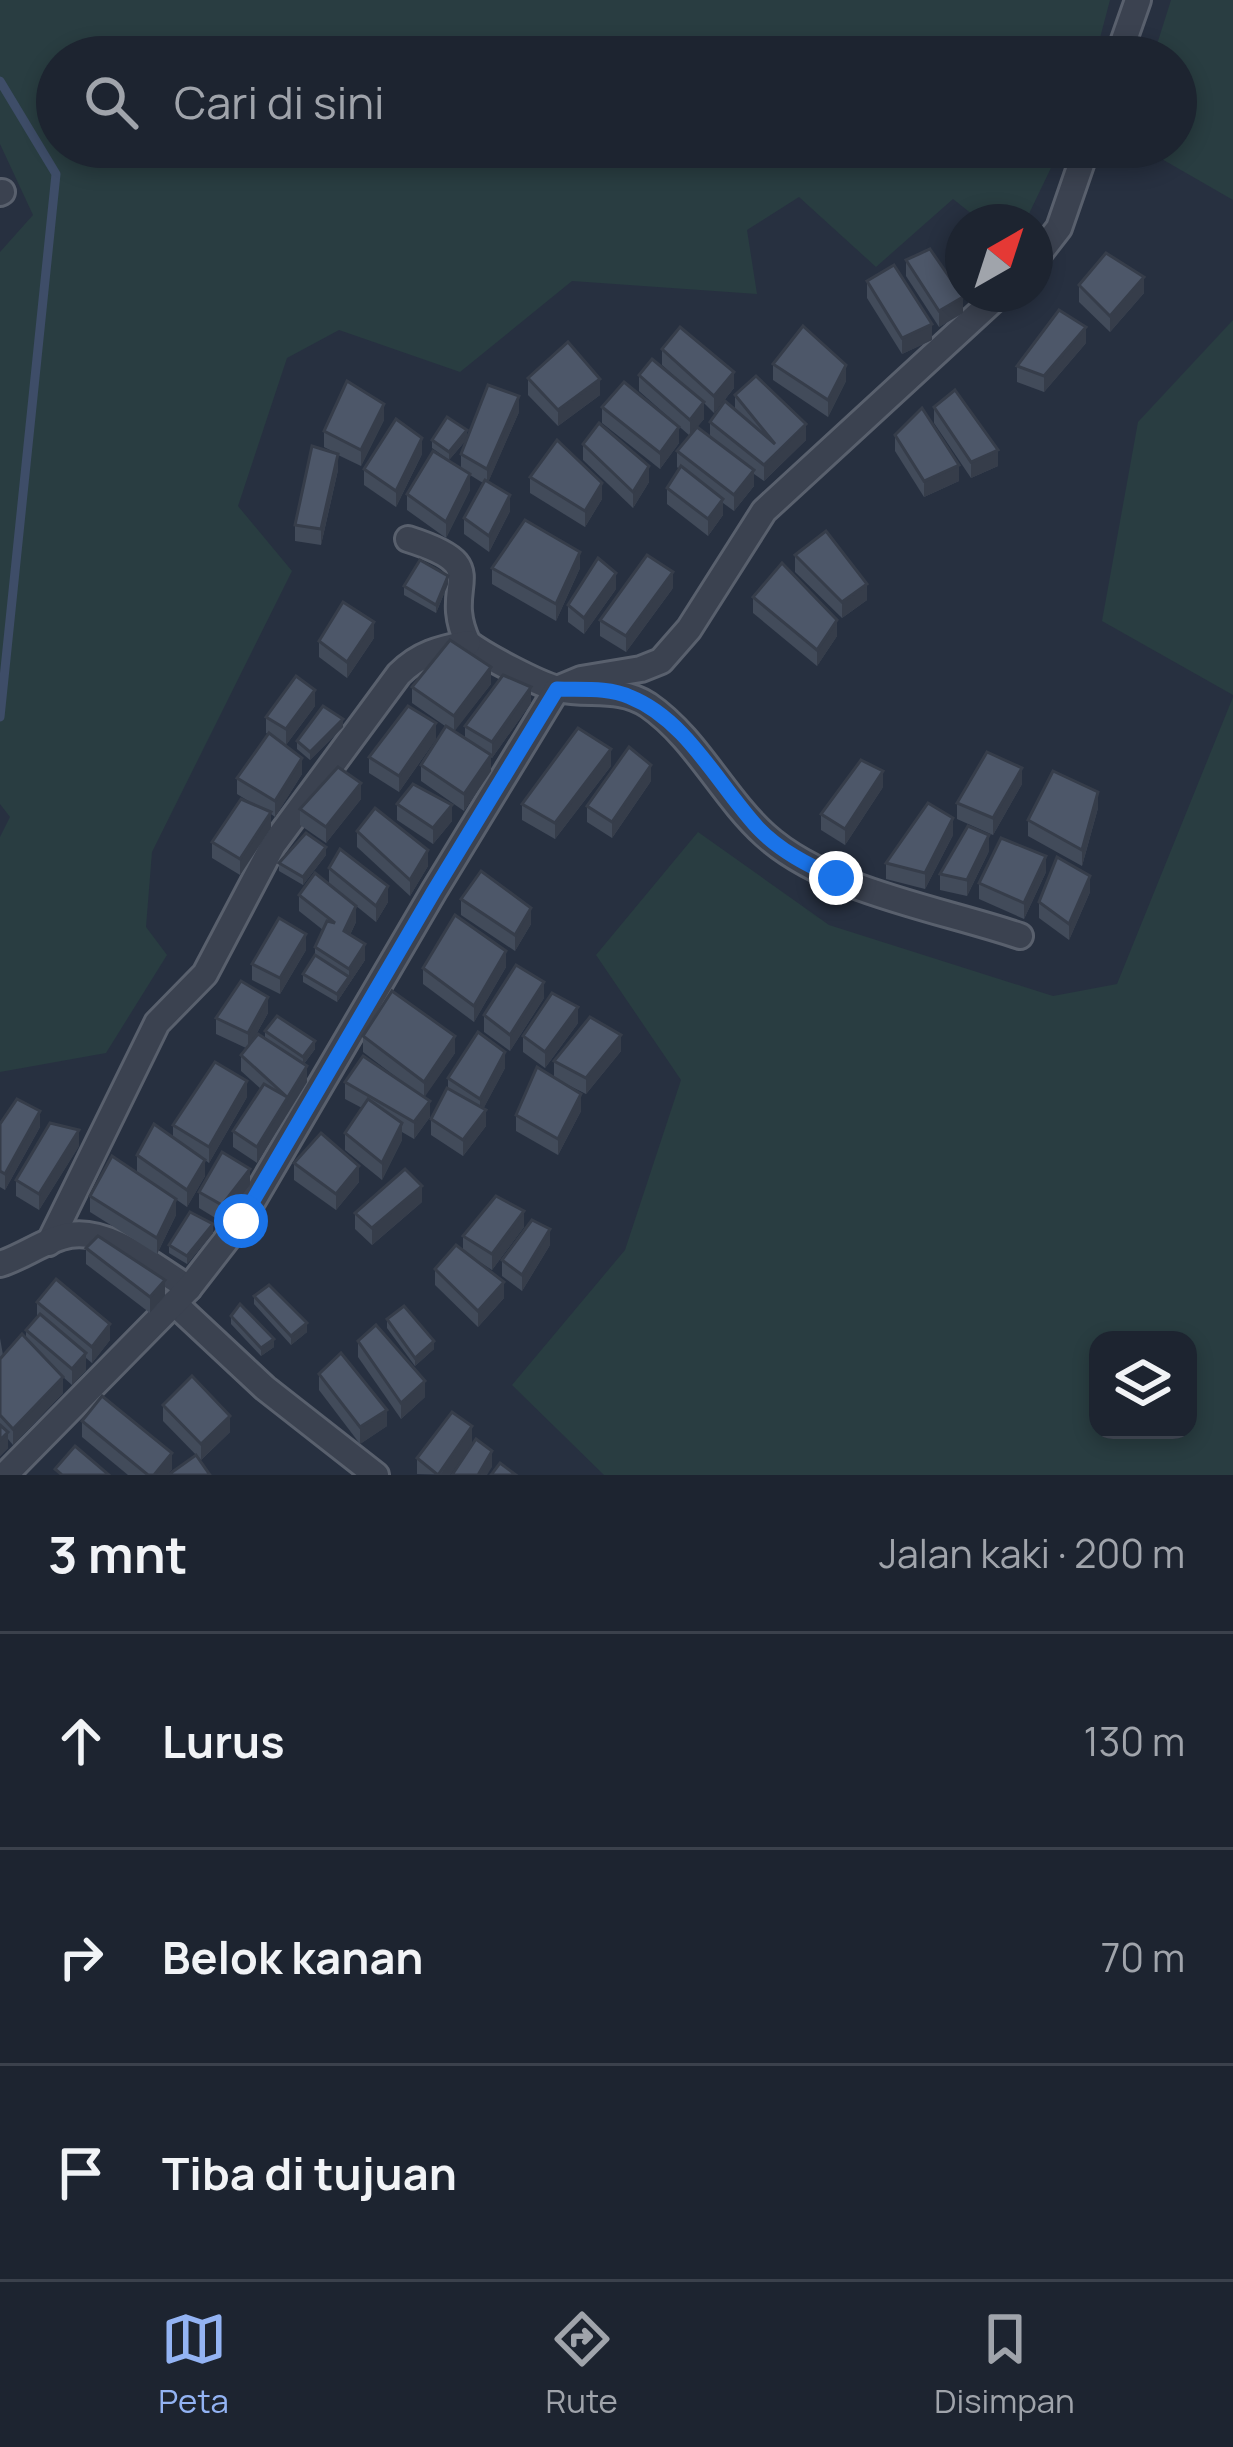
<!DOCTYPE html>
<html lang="id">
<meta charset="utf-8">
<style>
:root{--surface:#1d2430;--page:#2a303c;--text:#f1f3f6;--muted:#a0a4ab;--line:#3b414c;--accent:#93b3f3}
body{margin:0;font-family:Manrope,sans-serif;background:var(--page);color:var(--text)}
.controls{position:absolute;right:36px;bottom:36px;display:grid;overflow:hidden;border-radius:24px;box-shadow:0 6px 18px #0003}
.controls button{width:108px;height:108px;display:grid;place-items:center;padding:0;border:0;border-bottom:3px solid var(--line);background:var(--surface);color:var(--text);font:60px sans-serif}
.compass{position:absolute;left:945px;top:204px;width:108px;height:108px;border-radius:50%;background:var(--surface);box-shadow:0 6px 18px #0003;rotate:39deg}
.stop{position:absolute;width:36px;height:36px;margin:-27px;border:9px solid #1a73e8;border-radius:50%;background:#fff}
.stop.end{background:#1a73e8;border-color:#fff;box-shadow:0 3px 12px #0008}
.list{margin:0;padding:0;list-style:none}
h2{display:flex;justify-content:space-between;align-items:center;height:156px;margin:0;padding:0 48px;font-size:51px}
h2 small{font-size:39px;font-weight:400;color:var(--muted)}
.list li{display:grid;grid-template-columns:78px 1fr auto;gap:36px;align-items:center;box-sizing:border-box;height:216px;padding:0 48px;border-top:3px solid var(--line)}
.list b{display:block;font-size:45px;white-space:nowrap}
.list em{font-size:39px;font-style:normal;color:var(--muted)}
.icon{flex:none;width:66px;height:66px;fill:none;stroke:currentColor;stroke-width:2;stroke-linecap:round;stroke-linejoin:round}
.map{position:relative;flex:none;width:1233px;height:1475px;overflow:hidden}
.search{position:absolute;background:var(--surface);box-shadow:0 6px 18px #0003;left:36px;right:36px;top:36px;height:132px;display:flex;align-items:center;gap:30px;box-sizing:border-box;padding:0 42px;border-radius:66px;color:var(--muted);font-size:45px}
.sheet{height:804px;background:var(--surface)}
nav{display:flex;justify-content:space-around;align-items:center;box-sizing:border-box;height:168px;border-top:3px solid var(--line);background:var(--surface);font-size:33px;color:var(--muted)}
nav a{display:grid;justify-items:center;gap:6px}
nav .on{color:var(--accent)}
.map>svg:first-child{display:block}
.green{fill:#293d41;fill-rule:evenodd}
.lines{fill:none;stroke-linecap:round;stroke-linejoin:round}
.stream{stroke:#3e4d68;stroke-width:9}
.street-casing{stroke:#59606d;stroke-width:30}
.street{stroke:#3b4250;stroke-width:24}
.wall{fill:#424b5a}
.shaded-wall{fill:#363d4a}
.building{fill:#4d5769;stroke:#363d4a;stroke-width:3}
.route{stroke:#1a73e8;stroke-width:15}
</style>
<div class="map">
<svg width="1233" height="1475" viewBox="0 0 1233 1475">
<rect width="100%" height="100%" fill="#273040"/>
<!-- green -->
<g class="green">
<path d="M0,0H1110L1095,57H57V147H1061L1025,222H982L953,199L876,267L799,197L747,230L757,294L572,281L460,372L339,330L287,358L238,506L292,571L152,852L146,927L167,955L106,1053L0,1072V837L10,817L0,804V252L33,215L0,144Z"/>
<path d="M1171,0H1233V200L1141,147H1176V57H1153Z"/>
<path d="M1233,320V695L1102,621L1138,422Z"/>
<path d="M1233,697V1475H604L512,1385L625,1250L681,1080L596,955L698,832L829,925L1053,996L1117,984ZM1188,1340V1430H1098V1340Z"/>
</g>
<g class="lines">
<!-- stream -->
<path class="stream" d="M0,81L56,174L0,717"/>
<defs>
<g id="street">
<path d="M1118,57L1138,0"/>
<path d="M0,193L2,192"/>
<path d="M1035,259L1059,228L1087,147"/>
<path d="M408,539C499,568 438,581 468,643C485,656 538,684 558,689C589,696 619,686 648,705C696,738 722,796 765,835C827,891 940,909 1020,936"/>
<path d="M49,1243L157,1023L205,974L273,845L399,674C420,653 440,649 468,643"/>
<path d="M0,1264C23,1257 46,1239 70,1235C110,1228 156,1269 189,1288"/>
<path d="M174,1303L265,1388L376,1475"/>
<path d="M5,1475L189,1288L241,1221L434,891L557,689L581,679L641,669L661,661L689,629L764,511L1000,294"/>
</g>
</defs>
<!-- street casing -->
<use href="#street" class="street-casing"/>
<!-- street -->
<use href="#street" class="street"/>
</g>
<!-- wall -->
<g class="wall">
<path d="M906,260L963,313L939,327L906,276Z"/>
<path d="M867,281L932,340L902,354L867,298Z"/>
<path d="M1079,285L1144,293L1110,332L1079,302Z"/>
<path d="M1086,343L1044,392L1017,382V366Z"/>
<path d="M662,349L734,388L714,413L704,403V419L697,427L710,437V422L735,410V395L806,440L764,481L754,474V486L734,511L723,503V515L708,536L667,504V488L679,469L677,467V451L690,436L639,391V375L690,390L662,365Z"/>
<path d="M773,364L846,381L828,417L773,380Z"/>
<path d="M528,378L600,395L558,426L528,395Z"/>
<path d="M602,407L679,443L660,469L602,423Z"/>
<path d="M934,407L998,466L971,478L934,423Z"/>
<path d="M519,412L488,482L510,511L489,552L464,534V518L483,483L470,475V490L446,538L407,510V494L461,468V454Z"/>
<path d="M384,420L361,466L338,455V470L321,545L295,541V525L334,452L324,447V431Z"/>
<path d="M895,435L959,481L924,497L895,451Z"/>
<path d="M467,439L449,460L432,448V440Z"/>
<path d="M583,444L649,482L633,508L583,460Z"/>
<path d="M422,454L396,507L364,485V469Z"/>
<path d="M530,477L602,499L585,527L530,493Z"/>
<path d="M795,555L867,600L842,618L795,572Z"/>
<path d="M492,568H580L556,621L492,584Z"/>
<path d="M448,584L436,613L404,595V586Z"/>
<path d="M673,588L626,652L600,636V620Z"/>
<path d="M616,589L584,634L568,622V605Z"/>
<path d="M753,597L837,636L817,666L753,613Z"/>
<path d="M374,638L347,678L319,657V641Z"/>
<path d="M491,684L454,731L465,738V726L531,703L492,758L491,757V771L464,811L421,781V765L445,726L412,703V687Z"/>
<path d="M315,706L286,745L302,774L275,817L271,814V828L240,875L212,858V842L258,807L237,794V778L268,734L266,733V717Z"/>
<path d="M343,727L310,760L297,749V741Z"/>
<path d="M436,739L399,792L369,773V757Z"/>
<path d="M611,766L555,839L522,820V804Z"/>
<path d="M651,781L612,838L587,822V806Z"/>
<path d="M1022,784L993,835L957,819V803Z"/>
<path d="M883,787L845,845L821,830V814Z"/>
<path d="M361,799L326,843L300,825V809Z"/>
<path d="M397,804L452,821L433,844L397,820Z"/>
<path d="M1098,808L1082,866L1028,836V820Z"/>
<path d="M357,831L428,866L410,896L357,847Z"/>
<path d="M953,835L925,889L886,879V863Z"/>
<path d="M989,851L967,896L940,890V874Z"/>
<path d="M326,855L303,885L279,871V863Z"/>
<path d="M329,868L388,902L376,922L329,884Z"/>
<path d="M1046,872L1024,919L979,899V883Z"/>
<path d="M1090,892L1069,940L1039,918V902Z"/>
<path d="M299,895L356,922L350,935L365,960L337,1002L303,982V974L315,955V947L323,930L299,911Z"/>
<path d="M461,899L531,924L515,951L461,915Z"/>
<path d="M306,950L280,994L252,980V964Z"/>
<path d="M506,967L474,1022L423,984V968Z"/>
<path d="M544,998L510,1051L484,1032V1015Z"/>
<path d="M268,1013L253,1040L265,1038V1031L315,1049L304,1064L307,1082L257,1163L233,1147V1131L261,1089L241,1071V1055L246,1048L216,1034V1018Z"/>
<path d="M578,1023L545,1068L523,1052V1036Z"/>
<path d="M363,1036L455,1053L424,1097L430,1117L414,1139L402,1132V1140L382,1180L345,1150V1133L362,1108L345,1099V1082L416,1092L363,1052Z"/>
<path d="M621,1051L586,1094L554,1078V1061Z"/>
<path d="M505,1068L483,1109L486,1126L463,1156L431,1135V1119L448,1089V1078Z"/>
<path d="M247,1097L209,1163L205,1160V1176L187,1207L137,1172V1155L173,1137V1125Z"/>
<path d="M581,1111L558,1155L516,1131V1115Z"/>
<path d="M0,1124L40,1127L5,1190L0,1187Z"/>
<path d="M79,1146L39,1210L16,1196V1180Z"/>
<path d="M294,1163L359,1182L336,1210L294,1180Z"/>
<path d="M250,1185L222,1222L199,1208V1192Z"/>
<path d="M90,1196L176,1215L157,1254L90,1212Z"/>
<path d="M422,1202L372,1245L355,1229V1213Z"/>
<path d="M524,1227L492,1270L475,1259L504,1298L478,1327L435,1285V1269L463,1250V1236Z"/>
<path d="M213,1233L187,1264L169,1253V1245Z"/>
<path d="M550,1245L522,1291L502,1276V1260Z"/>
<path d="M86,1248L165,1296L150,1313L86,1264Z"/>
<path d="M254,1296L307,1332L291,1345L254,1304Z"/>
<path d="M37,1302L110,1340L92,1363L86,1358V1370L72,1385L63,1377V1393L13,1445L8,1439V1448L0,1456V1338L3,1355L26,1338V1330L37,1316Z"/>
<path d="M231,1316L274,1347L261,1356L231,1324Z"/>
<path d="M387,1319L434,1349L415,1366L387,1328Z"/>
<path d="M358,1341L425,1397L401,1419L358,1357Z"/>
<path d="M319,1374L387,1426L360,1444L319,1390Z"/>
<path d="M163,1405L230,1432L201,1460L163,1421Z"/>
<path d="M82,1421L172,1469L167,1475H128L82,1437Z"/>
<path d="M472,1443L450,1475L417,1474V1458Z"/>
</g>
<!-- shaded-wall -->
<g class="shaded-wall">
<path d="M1144,277V293L1110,332V316Z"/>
<path d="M963,297V313L939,327V311Z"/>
<path d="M932,324V340L902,354V338Z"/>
<path d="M1086,327V343L1044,392V376Z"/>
<path d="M846,365V381L828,417V400Z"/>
<path d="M734,372V388L714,413V396Z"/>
<path d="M600,379V395L558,426V410Z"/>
<path d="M519,396V412L487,485V469Z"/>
<path d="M704,402V419L690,436V420Z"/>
<path d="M384,404V420L361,466V450Z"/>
<path d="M806,424V440L764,481V465Z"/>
<path d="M679,427V443L660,469V453Z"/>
<path d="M467,430V439L449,460V452Z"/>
<path d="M422,438V454L396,507V491Z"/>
<path d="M998,450V466L971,478V462Z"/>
<path d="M338,454V470L321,545V529Z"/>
<path d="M959,465V481L924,497V481Z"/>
<path d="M649,466V482L633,508V492Z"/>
<path d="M754,470V486L734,511V495Z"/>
<path d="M470,474V490L446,538V522Z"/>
<path d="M602,483V499L585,527V511Z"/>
<path d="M510,495V511L489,552V536Z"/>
<path d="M723,499V515L708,536V519Z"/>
<path d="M580,552V568L556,621V604Z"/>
<path d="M673,572V588L626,652V636Z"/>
<path d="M616,573V589L584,634V618Z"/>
<path d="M448,576V584L436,613V605Z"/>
<path d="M867,584V600L842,618V602Z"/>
<path d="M837,620V636L817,666V650Z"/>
<path d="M374,622V638L347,678V662Z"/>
<path d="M491,667V684L454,732V716Z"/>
<path d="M531,687V703L492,758V742Z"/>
<path d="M315,690V706L286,745V729Z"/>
<path d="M343,719V727L310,760V752Z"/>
<path d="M436,723V739L399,792V776Z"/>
<path d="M611,749V766L555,839V823Z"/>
<path d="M491,755V771L464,811V794Z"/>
<path d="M302,758V774L275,817V801Z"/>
<path d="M651,765V781L612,838V822Z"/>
<path d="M1022,768V784L993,835V818Z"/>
<path d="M883,771V787L845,845V829Z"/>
<path d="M361,783V799L326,843V827Z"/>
<path d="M1098,792V808L1082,866V850Z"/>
<path d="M452,805V821L433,844V828Z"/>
<path d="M271,812V828L240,875V859Z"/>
<path d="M953,818V835L925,889V873Z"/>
<path d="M989,835V851L967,896V880Z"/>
<path d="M326,847V855L303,885V877Z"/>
<path d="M428,850V866L410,896V880Z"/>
<path d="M1046,856V872L1024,919V903Z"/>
<path d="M1090,876V892L1069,940V924Z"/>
<path d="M388,886V902L376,922V906Z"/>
<path d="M356,906V922L344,947V931Z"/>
<path d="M531,908V924L515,951V935Z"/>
<path d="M306,934V950L280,994V978Z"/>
<path d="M365,944V960L337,1002V994L349,977V969Z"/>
<path d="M506,951V967L474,1022V1006Z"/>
<path d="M544,982V998L510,1051V1035Z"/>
<path d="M268,997V1013L248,1049V1033Z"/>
<path d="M578,1007V1023L545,1068V1052Z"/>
<path d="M621,1035V1051L586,1094V1078Z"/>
<path d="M455,1036V1053L424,1098V1082Z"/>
<path d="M315,1041V1049L303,1065V1057Z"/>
<path d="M505,1052V1068L480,1115V1099Z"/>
<path d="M307,1066V1082L257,1163V1147Z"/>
<path d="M247,1081V1097L209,1163V1147Z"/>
<path d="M581,1094V1111L558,1155V1139Z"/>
<path d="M430,1101V1117L414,1139V1122Z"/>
<path d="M486,1110V1126L463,1156V1140Z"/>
<path d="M40,1111V1127L5,1190V1174Z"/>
<path d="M402,1123V1140L382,1180V1163Z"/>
<path d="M79,1130V1146L39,1210V1194Z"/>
<path d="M205,1160V1176L187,1207V1190Z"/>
<path d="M359,1166V1182L336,1210V1194Z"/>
<path d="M250,1169V1185L222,1222V1205Z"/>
<path d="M422,1186V1202L372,1245V1228Z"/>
<path d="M176,1199V1215L157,1254V1238Z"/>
<path d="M524,1211V1227L492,1270V1254Z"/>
<path d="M213,1224V1233L187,1264V1256Z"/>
<path d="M550,1229V1245L522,1291V1275Z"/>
<path d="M165,1280V1296L150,1313V1297Z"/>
<path d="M504,1282V1298L478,1327V1311Z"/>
<path d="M307,1323V1332L291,1345V1336Z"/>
<path d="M110,1324V1340L92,1363V1347Z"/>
<path d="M274,1339V1347L261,1356V1348Z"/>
<path d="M434,1341V1349L415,1366V1358Z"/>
<path d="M86,1353V1370L72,1385V1369Z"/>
<path d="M63,1377V1393L13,1445V1429Z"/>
<path d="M425,1381V1397L401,1419V1403Z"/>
<path d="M387,1410V1426L360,1444V1427Z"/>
<path d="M230,1416V1432L201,1460V1444Z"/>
<path d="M472,1426V1443L450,1475H440Z"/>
<path d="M8,1432V1448L0,1456V1440Z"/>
<path d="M492,1451V1467L487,1475H478Z"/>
<path d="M172,1453V1469L167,1475H154Z"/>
</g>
<!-- building -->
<g class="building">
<path d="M930,249L963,297L939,311L906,260Z"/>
<path d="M1106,253L1144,277L1110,316L1079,285Z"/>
<path d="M894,265L932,324L902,338L867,281Z"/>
<path d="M1059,310L1086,327L1044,376L1017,366Z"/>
<path d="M803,326L846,365L828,400L773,364Z"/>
<path d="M680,327L734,372L714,396L662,349Z"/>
<path d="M568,342L600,379L558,410L528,378Z"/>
<path d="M652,359L704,402L690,420L639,375Z"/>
<path d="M756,376L806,424L764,465L710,422L725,401L775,444L735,395Z"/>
<path d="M347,381L384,404L361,450L324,431Z"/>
<path d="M624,382L679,427L660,453L602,407Z"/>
<path d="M488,385L519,396L487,469L461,454Z"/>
<path d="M955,390L998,450L971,462L934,407Z"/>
<path d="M922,408L959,465L924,481L895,435Z"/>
<path d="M447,417L467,430L449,452L432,440Z"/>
<path d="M396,419L422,438L396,491L364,469Z"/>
<path d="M599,423L649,466L633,492L583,444Z"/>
<path d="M697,427L754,470L734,495L677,451Z"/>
<path d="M557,440L602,483L585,511L530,477Z"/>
<path d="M312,446L338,454L321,529L295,525Z"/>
<path d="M433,451L470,474L446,522L407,494Z"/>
<path d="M681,466L723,499L708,519L667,488Z"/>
<path d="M485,480L510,495L489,536L464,518Z"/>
<path d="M525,520L580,552L556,604L492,568Z"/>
<path d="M826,531L867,584L842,602L795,555Z"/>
<path d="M647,555L673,572L626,636L600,620Z"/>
<path d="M598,558L616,573L584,618L568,605Z"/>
<path d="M420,560L448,576L436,605L404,586Z"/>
<path d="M782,563L837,620L817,650L753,597Z"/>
<path d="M343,602L374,622L347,662L319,641Z"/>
<path d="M450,640L491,667L454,716L412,687Z"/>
<path d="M503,675L531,687L492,742L465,726Z"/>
<path d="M296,676L315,690L286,729L266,717Z"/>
<path d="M323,706L343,719L310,752L297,741Z"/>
<path d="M408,706L436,723L399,776L369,757Z"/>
<path d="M446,726L491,755L464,794L421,765Z"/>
<path d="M578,728L611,749L555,823L522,804Z"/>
<path d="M269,733L302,758L275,801L237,778Z"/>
<path d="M629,747L651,765L612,822L587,806Z"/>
<path d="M987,752L1022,768L993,818L957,803Z"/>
<path d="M861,760L883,771L845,829L821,814Z"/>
<path d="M338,767L361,783L326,827L300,809Z"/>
<path d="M1053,771L1098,792L1082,850L1028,820Z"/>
<path d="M413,784L452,805L433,828L397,804Z"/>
<path d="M241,799L271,812L240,859L212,842Z"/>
<path d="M928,803L953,818L925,873L886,863Z"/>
<path d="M375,808L428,850L410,880L357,831Z"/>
<path d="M968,826L989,835L967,880L940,874Z"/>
<path d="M306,833L326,847L303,877L279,863Z"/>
<path d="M1001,838L1046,856L1024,903L979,883Z"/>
<path d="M340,849L388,886L376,906L329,868Z"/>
<path d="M1057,857L1090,876L1069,924L1039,902Z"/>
<path d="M481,871L531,908L515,935L461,899Z"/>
<path d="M315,873L356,906L344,931L365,944L349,969L315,947L327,921L335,923L299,895Z"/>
<path d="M455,915L506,951L474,1006L423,968Z"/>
<path d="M279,918L306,934L280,978L252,964Z"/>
<path d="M315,955L349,977L337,994L303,974Z"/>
<path d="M516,965L544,982L510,1035L484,1015Z"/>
<path d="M241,981L268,997L248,1033L216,1018Z"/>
<path d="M392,991L455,1036L424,1082L363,1036Z"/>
<path d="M552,993L578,1007L545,1052L523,1036Z"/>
<path d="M277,1016L315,1041L303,1057L265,1031Z"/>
<path d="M590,1017L621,1035L586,1078L554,1061Z"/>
<path d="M478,1032L505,1052L480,1099L448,1078Z"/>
<path d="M258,1034L307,1066L257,1147L233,1131L264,1084L287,1097L241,1055Z"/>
<path d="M363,1056L430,1101L414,1122L345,1082Z"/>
<path d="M215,1062L247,1081L209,1147L173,1125Z"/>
<path d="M537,1067L581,1094L558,1139L516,1115Z"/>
<path d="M447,1088L486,1110L463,1140L431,1119Z"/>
<path d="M17,1099L40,1111L5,1174L0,1171V1124Z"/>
<path d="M368,1099L402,1123L382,1163L345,1133Z"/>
<path d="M50,1123L79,1130L39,1194L16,1180Z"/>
<path d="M154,1124L205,1160L187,1190L137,1155Z"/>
<path d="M321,1133L359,1166L336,1194L294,1163Z"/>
<path d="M222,1152L250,1169L222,1205L199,1192Z"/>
<path d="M112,1156L176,1199L157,1238L90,1196Z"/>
<path d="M405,1169L422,1186L372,1228L355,1213Z"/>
<path d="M496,1196L524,1211L492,1254L463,1236Z"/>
<path d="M190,1212L213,1224L187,1256L169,1245Z"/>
<path d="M532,1220L550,1229L522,1275L502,1260Z"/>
<path d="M98,1236L165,1280L150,1297L86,1248Z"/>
<path d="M456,1245L504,1282L478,1311L435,1269Z"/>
<path d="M56,1279L110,1324L92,1347L37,1302Z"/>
<path d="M269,1285L307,1323L291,1336L254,1296Z"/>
<path d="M240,1304L274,1339L261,1348L231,1316Z"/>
<path d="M404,1306L434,1341L415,1358L387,1319Z"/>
<path d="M40,1314L86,1353L72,1369L26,1330Z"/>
<path d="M376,1325L425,1381L401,1403L358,1341Z"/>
<path d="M22,1334L63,1377L13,1429L0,1415V1359Z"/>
<path d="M341,1353L387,1410L360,1427L319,1374Z"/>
<path d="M192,1376L230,1416L201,1444L163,1405Z"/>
<path d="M102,1396L172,1453L154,1475H148L82,1421Z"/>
<path d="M452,1412L472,1426L438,1475L417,1458Z"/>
<path d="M0,1425L8,1432L0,1440Z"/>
<path d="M476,1439L492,1451L478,1475H452Z"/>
<path d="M75,1446L109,1475H62L55,1469Z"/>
<path d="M196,1455L210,1475H168Z"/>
<path d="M500,1463L516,1475H491Z"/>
</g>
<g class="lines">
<!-- route -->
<path class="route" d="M241,1221L434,891L557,689C581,690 608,687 630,697C686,719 719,786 758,828C780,851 808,865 836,878"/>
</g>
</svg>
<div class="controls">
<button><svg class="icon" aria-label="layers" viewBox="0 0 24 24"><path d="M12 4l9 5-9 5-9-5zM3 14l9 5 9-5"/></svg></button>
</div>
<svg class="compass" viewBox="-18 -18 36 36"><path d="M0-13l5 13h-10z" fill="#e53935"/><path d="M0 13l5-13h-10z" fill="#a0a4ab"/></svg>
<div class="stop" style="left:241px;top:1221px"></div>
<div class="stop end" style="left:836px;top:878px"></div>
<div class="search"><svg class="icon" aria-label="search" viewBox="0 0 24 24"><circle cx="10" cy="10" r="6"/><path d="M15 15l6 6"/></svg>Cari di sini</div>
</div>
<section class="sheet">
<h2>3 mnt<small>Jalan kaki · 200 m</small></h2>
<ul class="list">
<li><svg class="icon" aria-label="ahead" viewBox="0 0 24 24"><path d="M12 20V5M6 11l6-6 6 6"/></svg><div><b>Lurus</b></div><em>130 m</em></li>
<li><svg class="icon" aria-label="right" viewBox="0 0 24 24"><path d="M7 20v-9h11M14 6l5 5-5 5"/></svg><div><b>Belok kanan</b></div><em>70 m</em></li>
<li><svg class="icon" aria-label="arrive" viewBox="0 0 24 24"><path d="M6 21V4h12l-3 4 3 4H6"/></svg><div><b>Tiba di tujuan</b></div></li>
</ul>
</section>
<nav>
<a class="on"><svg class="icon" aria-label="map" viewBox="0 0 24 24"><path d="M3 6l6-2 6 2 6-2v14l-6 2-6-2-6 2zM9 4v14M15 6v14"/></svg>Peta</a>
<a><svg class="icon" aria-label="directions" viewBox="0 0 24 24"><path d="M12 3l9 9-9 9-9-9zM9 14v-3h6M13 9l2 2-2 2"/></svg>Rute</a>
<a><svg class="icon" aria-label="saved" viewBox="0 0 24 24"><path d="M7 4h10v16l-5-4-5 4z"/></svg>Disimpan</a>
</nav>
